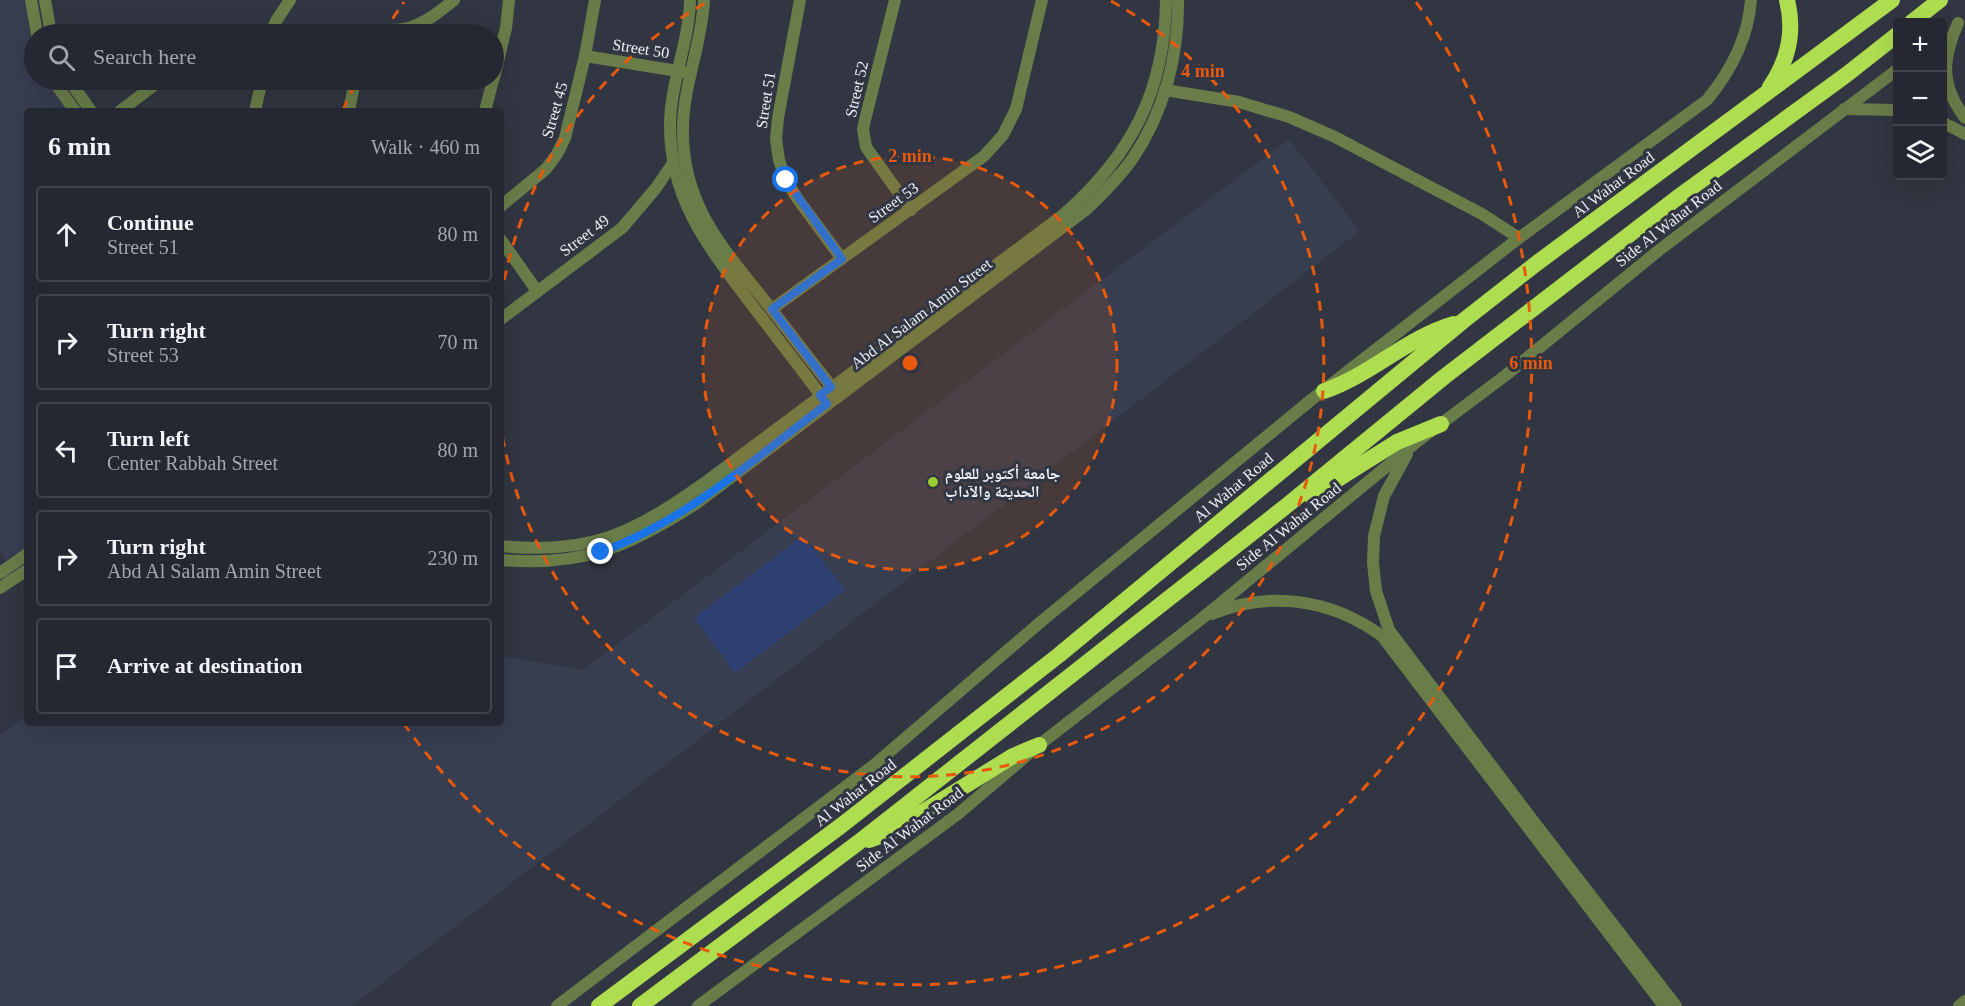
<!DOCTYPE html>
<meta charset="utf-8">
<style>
:root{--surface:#252832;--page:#31343e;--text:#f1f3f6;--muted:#a3a6ac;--line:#42444d}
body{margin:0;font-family:"Times New Roman","Noto Naskh Arabic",serif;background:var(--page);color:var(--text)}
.controls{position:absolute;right:18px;top:18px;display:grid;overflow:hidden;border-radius:6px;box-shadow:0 6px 24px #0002}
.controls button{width:54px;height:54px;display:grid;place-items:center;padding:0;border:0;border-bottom:2px solid var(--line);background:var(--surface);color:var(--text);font:30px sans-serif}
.stop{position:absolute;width:18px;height:18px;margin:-14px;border:4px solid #1a73e8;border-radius:50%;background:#fff}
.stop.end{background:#1a73e8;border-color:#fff;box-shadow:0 2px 6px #0008}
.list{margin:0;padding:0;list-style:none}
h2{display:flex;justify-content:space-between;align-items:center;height:78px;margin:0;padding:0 24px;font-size:26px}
h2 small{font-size:20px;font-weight:400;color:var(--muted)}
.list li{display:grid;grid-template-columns:39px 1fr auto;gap:18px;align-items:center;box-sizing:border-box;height:96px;margin:0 12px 12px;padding:0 12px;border:2px solid var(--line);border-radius:6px}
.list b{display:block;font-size:22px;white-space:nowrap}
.list p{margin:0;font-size:20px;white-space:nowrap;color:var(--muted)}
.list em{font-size:20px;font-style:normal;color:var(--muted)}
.icon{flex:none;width:33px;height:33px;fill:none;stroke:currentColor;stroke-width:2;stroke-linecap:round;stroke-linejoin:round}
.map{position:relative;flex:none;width:1965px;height:1006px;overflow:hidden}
.search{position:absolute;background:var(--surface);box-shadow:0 6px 24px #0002;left:24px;top:24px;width:480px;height:66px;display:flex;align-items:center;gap:15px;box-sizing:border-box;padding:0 21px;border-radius:33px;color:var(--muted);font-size:22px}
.panel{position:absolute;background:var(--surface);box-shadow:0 6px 24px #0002;left:24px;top:108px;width:480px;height:618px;border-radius:6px}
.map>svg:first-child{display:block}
.built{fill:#363e50}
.green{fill:#2f4172}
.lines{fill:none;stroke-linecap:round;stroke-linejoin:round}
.minor{stroke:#697d49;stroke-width:12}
.highway{stroke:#aedd50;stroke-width:16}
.route{stroke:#1a73e8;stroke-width:8}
.ring{fill:none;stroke:#e8590c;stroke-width:3;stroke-dasharray:10 8}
.poi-dot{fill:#9bcb32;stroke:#313642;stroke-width:2}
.labels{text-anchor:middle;stroke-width:6;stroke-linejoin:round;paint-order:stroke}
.street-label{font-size:16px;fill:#eceff7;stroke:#313642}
.poi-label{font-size:16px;font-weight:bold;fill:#eceff7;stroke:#313642;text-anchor:start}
.centre{fill:#e8590c;stroke:#313642;stroke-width:3}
.ring-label{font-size:18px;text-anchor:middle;font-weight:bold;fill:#e8590c;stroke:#313642;stroke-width:6;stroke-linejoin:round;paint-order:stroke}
</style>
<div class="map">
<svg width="1965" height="1006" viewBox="0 0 1965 1006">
<rect width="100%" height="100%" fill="#313642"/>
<!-- built -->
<g class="built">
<path d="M0,0H38L44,34H34V80H61L82,111H27V564L14,572L0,552Z"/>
<path d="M1289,139L1360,231L352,1006H0V735L27,715V723H501V656L583,670Z"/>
</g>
<!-- green -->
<path class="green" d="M803,536L845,590L735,673L694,618Z"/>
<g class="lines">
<!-- minor -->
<g class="minor">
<path d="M31,0L37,34"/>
<path d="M45,0L51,34"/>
<path d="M690,0C689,43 670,83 670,126C670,201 710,249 752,305C776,337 801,368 824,400"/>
<path d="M704,0C702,43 684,83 683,126C681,205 723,248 769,306C791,334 813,364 836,392"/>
<path d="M800,0L778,118L776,139L779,160L786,180L797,198L842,259"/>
<path d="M895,0L865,120L863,129L866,147L911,210"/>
<path d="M1958,23C1942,59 1940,85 1965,118"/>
<path d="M271,34L276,21L290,0"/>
<path d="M370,34C382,29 396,31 408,28C426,23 440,11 454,0"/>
<path d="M585,56L684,72"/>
<path d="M494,78L506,28L509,0"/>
<path d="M53,80L75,111"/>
<path d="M69,80L91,111"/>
<path d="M1165,90L1239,102L1289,117L1333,136L1482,214L1519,238"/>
<path d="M1844,109L1898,110"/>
<path d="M120,111L161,80"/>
<path d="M255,111L262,80"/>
<path d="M349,111L355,80"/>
<path d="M485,111L493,80"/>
<path d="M1942,122L1965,134"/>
<path d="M501,206L546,169L557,154L565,138L585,56L595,0"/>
<path d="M501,240L537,291"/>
<path d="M772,309L984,156L1003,135L1016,109L1042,0"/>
<path d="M501,319L622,228L656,188L673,163"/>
<path d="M1407,454L1384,496L1374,536L1373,563L1376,591L1389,630L1531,818L1676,1006"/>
<path d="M501,546C590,555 632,534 703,484L1063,215C1131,156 1165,91 1166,0"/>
<path d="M501,560C583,567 629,547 697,503L1087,209C1103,193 1120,177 1133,158C1164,112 1179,55 1178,0"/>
<path d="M0,573L27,554"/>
<path d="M0,588L27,570"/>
<path d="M1212,614C1270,590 1331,599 1382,636L1664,1006"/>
<path d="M557,1006L874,765L1043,620L1311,400L1519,238L1707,100C1731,71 1748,38 1751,0"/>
<path d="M698,1006L958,814L1039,745L1200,620L1414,444L1506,375L1658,251L1898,69"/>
<path d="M1959,1006L1965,1001"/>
</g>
<!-- highway -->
<g class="highway">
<path d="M1912,22L1940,0"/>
<path d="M1770,87C1788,61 1795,32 1787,0"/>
<path d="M1324,391C1371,375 1406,338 1454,324"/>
<path d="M1311,496L1397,442L1441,424"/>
<path d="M869,840L889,833L1013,756L1039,745"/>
<path d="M599,1006L842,825L1059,655L1463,321L1537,263L1892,0"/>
<path d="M640,1006L859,842L1285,507L1444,377L1677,198L1846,75L1898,34"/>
</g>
</g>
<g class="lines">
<!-- route -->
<path class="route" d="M601,552C686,521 755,458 827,404L820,395L831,387L772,309L842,259L786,180"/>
</g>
<!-- distance rings -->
<circle cx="910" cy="363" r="207" fill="#e8590c" fill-opacity=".12"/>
<g class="ring">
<circle cx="910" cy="363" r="207"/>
<path d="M501 298A414 414 0 0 1 709 1M1111 1A414 414 0 1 1 501 428"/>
<path d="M343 110A621 621 0 0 1 357 81M383 34A621 621 0 0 1 404 2M1416 2A621 621 0 1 1 404 724"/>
</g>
<!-- markers -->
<circle class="poi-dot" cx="933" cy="482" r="6"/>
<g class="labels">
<!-- street labels -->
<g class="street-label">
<text transform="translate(641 48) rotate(9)" y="6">Street 50</text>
<text transform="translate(856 89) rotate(-77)" y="6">Street 52</text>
<text transform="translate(765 100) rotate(-81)" y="6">Street 51</text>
<text transform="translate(554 110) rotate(-74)" y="6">Street 45</text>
<text transform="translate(1613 184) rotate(-37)" y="6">Al Wahat Road</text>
<text transform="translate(893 202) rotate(-36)" y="6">Street 53</text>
<text transform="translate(1668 223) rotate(-38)" y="6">Side Al Wahat Road</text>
<text transform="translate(584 235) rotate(-37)" y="6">Street 49</text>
<text transform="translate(921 313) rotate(-37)" y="6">Abd Al Salam Amin Street</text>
<text transform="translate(1233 487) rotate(-40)" y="6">Al Wahat Road</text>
<text transform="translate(1288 526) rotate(-39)" y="6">Side Al Wahat Road</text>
<text transform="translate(855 792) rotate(-38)" y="6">Al Wahat Road</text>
<text transform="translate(909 829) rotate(-37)" y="6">Side Al Wahat Road</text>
</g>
<!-- poi labels -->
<g class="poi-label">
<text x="945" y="479">جامعة أكتوبر للعلوم<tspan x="945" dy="18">الحديثة والآداب</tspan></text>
</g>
</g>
<circle cx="910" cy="363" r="9" class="centre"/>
<g class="ring-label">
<text x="1203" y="77">4 min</text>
<text x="910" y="162">2 min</text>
<text x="1531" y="369">6 min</text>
</g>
</svg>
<div class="controls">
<button>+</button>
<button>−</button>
<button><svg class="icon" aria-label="layers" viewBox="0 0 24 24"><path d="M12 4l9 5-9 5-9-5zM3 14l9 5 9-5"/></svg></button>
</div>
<div class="stop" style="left:786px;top:180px"></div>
<div class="stop end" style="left:601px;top:552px"></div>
<div class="search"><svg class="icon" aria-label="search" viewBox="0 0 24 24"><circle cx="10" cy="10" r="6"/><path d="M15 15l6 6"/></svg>Search here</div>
<section class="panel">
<h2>6 min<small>Walk · 460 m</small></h2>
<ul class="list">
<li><svg class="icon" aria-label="ahead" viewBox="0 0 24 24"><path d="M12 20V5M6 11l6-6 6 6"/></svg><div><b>Continue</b><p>Street 51</p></div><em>80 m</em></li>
<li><svg class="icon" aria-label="right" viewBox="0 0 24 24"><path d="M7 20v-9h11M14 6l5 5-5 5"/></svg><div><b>Turn right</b><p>Street 53</p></div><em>70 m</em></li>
<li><svg class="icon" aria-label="left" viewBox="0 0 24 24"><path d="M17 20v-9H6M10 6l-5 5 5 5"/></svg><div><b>Turn left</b><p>Center Rabbah Street</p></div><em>80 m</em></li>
<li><svg class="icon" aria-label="right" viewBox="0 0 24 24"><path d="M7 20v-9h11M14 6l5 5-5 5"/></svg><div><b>Turn right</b><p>Abd Al Salam Amin Street</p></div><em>230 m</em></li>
<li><svg class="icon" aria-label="arrive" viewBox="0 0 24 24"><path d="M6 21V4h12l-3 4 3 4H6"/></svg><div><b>Arrive at destination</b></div></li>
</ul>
</section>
</div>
